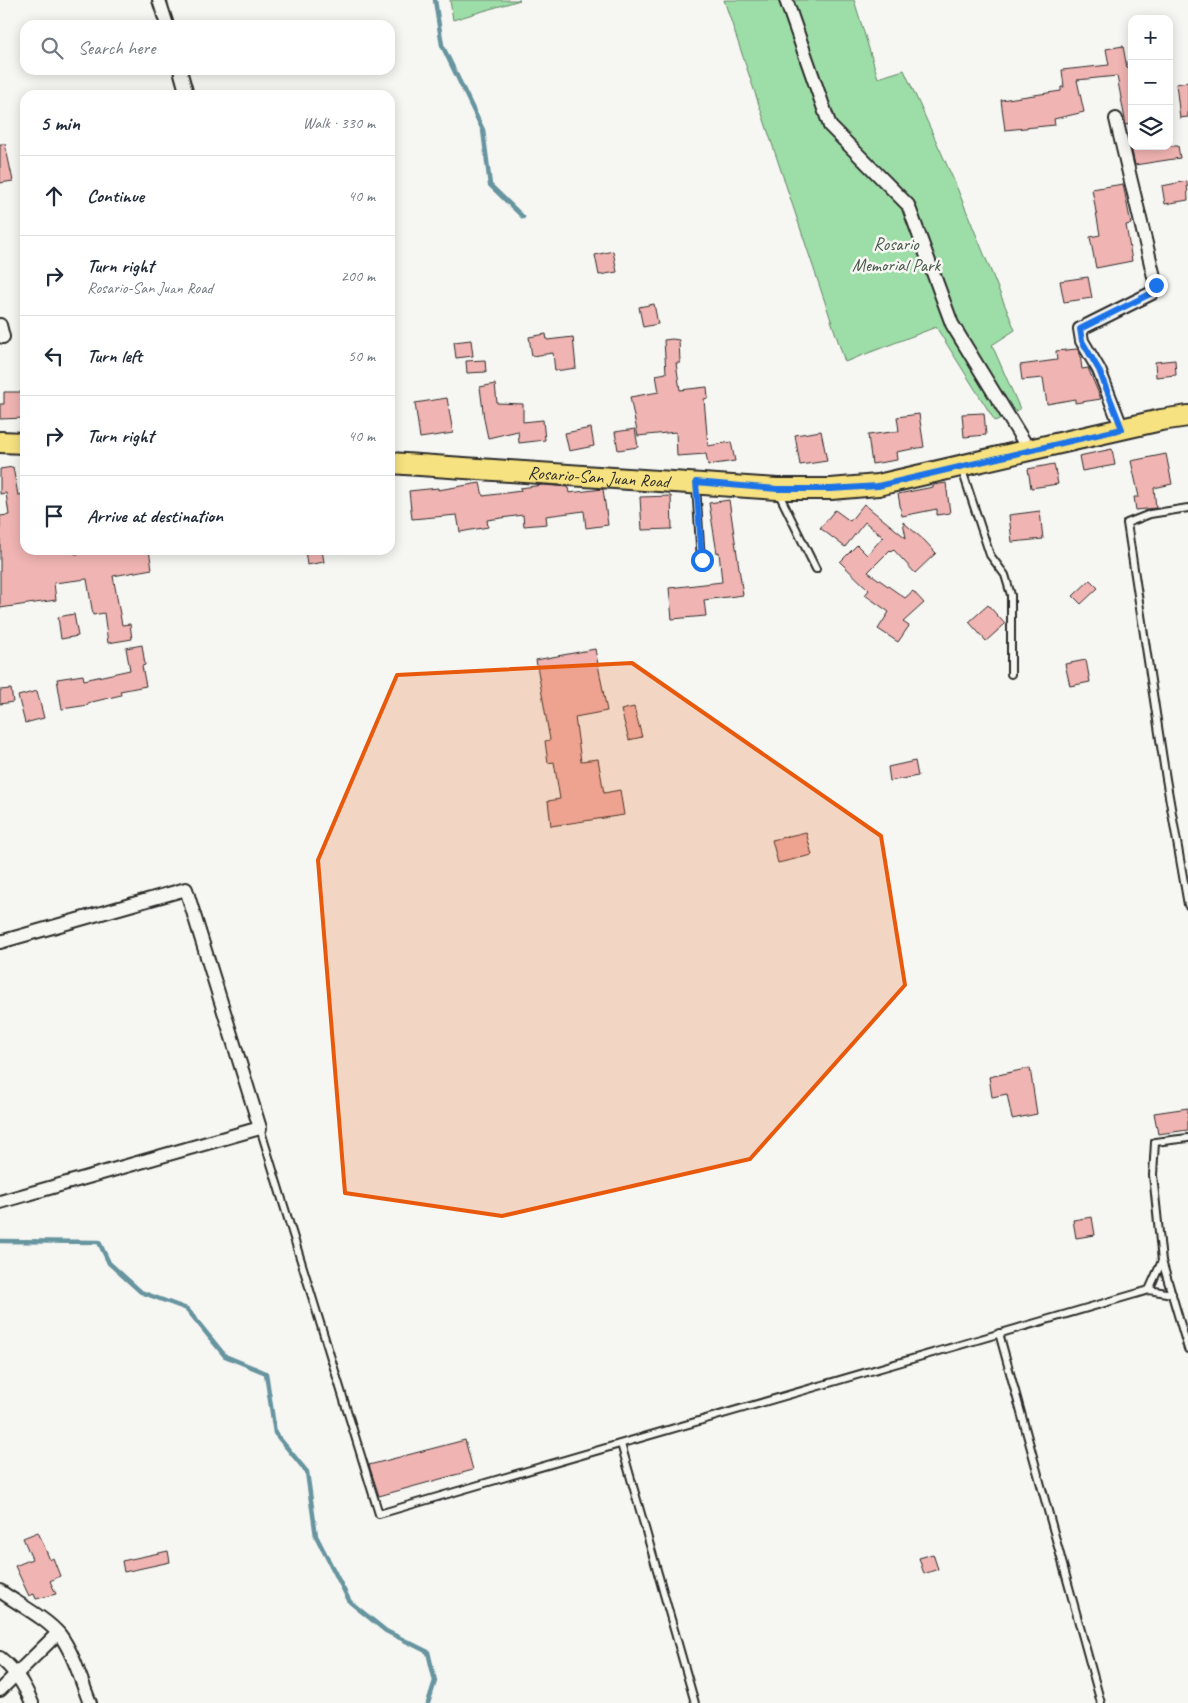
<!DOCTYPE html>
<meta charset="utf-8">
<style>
:root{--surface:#fff;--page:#f6f6f7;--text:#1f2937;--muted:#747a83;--line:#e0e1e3}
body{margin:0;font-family:Caveat,sans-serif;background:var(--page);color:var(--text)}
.controls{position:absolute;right:15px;top:15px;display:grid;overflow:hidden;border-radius:10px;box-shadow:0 2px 12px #0003}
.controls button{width:45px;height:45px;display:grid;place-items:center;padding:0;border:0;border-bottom:1px solid var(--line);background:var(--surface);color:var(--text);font:25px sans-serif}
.stop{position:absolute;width:15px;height:15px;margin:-11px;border:4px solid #1a73e8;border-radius:50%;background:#fff}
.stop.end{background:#1a73e8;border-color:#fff;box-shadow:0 1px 5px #0008}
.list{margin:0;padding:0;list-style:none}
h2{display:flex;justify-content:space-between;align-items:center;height:65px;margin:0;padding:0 20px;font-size:21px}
h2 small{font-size:16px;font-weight:400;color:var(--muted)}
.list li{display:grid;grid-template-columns:32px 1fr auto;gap:15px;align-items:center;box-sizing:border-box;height:80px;padding:0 20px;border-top:1px solid var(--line)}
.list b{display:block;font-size:19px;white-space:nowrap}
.list p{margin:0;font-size:16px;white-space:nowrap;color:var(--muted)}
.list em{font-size:16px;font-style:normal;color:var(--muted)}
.icon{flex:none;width:28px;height:28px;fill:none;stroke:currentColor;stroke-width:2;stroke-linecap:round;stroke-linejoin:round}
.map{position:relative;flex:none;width:1188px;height:1703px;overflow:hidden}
.search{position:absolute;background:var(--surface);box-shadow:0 2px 12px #0003;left:20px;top:20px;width:375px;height:55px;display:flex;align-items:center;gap:12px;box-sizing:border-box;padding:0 18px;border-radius:15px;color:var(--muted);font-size:19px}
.panel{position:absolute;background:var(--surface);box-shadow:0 2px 12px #0003;left:20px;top:90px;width:375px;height:465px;border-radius:15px}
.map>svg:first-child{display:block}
.green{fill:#9ddda7;stroke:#648469}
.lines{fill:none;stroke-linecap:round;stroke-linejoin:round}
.stream{stroke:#66949f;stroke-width:4.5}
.building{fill:#f0b4b2;stroke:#2b2b2b}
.service-casing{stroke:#2b2b2b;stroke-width:10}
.minor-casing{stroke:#2b2b2b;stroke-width:16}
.primary-casing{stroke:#2b2b2b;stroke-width:24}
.service{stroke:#f6f6f2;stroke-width:6}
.minor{stroke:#f6f6f2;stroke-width:12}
.primary{stroke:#f7e281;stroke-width:20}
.route{stroke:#1a73e8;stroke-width:6}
.marked{fill:#e8590c;fill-opacity:0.2;stroke:#e8590c;stroke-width:4;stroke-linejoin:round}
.labels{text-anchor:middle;stroke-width:5;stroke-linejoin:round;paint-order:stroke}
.park-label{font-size:18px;fill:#48584a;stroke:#f6f6f2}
.street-label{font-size:18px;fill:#2b2b2b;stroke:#f6f6f2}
</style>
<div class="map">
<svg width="1188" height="1703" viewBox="0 0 1188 1703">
<rect width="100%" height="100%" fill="#f6f6f2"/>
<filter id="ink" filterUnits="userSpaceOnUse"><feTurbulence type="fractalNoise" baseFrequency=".02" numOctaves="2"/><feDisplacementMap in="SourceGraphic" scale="10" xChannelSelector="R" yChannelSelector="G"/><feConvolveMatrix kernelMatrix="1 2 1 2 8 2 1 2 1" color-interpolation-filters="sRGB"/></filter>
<g filter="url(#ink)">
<!-- green -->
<g class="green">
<path d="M450,0H520L453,20Z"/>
<path d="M724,0H854L878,78L904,70L955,183L1015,330L992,345L1020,409L995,421L936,327L845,362Z"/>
</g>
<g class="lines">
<!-- stream -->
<g class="stream">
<path d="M435,0L442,45L483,130L490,185L523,217"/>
<path d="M0,1241L99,1242L109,1263L141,1292L187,1309L225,1356L266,1373L275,1433L307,1472L316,1536L350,1602L386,1631L428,1652L435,1681L428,1703"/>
</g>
</g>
<!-- building -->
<g class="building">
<path d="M1123,46L1127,68L1132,67V124L1126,125L1117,76L1077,80L1084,112L1054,119L1055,125L1005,130L1001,100L1061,91V87H1064L1062,70L1109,65L1106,49Z"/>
<path d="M1188,82V117L1180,118L1176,84Z"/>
<path d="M0,144H5L13,181L0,183Z"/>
<path d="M1131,146H1178L1180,158L1135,165Z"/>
<path d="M1187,181L1188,200L1165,204L1162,186Z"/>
<path d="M1123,184L1131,224L1126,225L1132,261L1096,268L1090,237L1100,235L1092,189Z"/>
<path d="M613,251L617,272L599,275L595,255Z"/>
<path d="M1088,277L1092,298L1064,302L1060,281Z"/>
<path d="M654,304L658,324L643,327L639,307Z"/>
<path d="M546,334L547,340L573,337L576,368L555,371L553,353L532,356L529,337Z"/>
<path d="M672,339L679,340L680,363H676L680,390L707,387L708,398L704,399L708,446L731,442L735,461L708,465L706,454L677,456L676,432L638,436L630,397L659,392L656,375L666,373L664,340Z"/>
<path d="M471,340L473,356L456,358L454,342Z"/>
<path d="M1077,349L1080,354L1082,369L1088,368L1101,399L1075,403V399L1047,404L1043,378L1022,380L1020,365L1057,360L1056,351Z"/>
<path d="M485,360L486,372L467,373L466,361Z"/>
<path d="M1175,360L1176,375L1156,377L1155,362Z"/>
<path d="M495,384L497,403L523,404V422L543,420L545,440L519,443L518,431L488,438L484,419L480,387Z"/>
<path d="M4,392H25V418L0,419V404H4Z"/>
<path d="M447,398L453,433L420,438L415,403Z"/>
<path d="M984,413L986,435L964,437L962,414Z"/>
<path d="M919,414L924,447L896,452L897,460L872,464L868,435L899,431L897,417Z"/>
<path d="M591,428L594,446L569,451L565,433Z"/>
<path d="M635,429L638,447L618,450L615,432Z"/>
<path d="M821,431L827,461L800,465L795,435Z"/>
<path d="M1112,449L1115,465L1082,471L1079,456Z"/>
<path d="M1166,454L1172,484L1154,488L1156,508L1136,510L1134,497H1139L1131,461Z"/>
<path d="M1054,464L1058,484L1031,488L1028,469Z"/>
<path d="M13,467L18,495L25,494V550H74L75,554L109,550H149L152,569L113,576L122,625L130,624L132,639L108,643L104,613L93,615L87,579L54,583L56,600L0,608V516L9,515L6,493L0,494V469Z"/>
<path d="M480,483L483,496L521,491L520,488L543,485L568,487L569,493L603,489L608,525L586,528L584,511L546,516L547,524L524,526L523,515L487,520L488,527L460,532L457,515L412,519L409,491L438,488V490Z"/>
<path d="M946,483L950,513L937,515V509L902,516L898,494L933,487V485Z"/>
<path d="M671,496L672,529L642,530L640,497Z"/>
<path d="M729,500L743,595L704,600L706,616L672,619L669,588L722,582L719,552L717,553L709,503Z"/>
<path d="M864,504L906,538L903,522L925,541L936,553L915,573L893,549L891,551L890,550L868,572L905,598L913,591L924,603L903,622L909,626L898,642L878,629L889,612L865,595L869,590L840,562L857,545L867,555L883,537L865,522L845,547L820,528L835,510L850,521Z"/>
<path d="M1040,511L1043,539L1012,542L1009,515Z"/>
<path d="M305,550H322L324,562L307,565Z"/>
<path d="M1090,580L1098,588L1081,604L1073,596Z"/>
<path d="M988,605L1005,624L986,641L969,622Z"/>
<path d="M74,614L78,636L61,639L58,617Z"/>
<path d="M142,645L145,665L142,666L146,686L120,691L121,695L88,703V705L62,709L57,679L83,675L84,680L130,670L126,648Z"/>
<path d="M595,649L607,711L575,717L581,761L598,759L604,793L620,790L624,815L551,826L548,801L560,799L554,762L548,763L545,741L550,740L536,660Z"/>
<path d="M1086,660L1090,682L1070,686L1065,664Z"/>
<path d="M11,689L13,702L0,704V690Z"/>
<path d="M37,691L44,718L25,723L18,696Z"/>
<path d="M634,707L642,737L629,740L621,710Z"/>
<path d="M915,761L918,776L890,781L888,767Z"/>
<path d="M806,832L812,855L778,863L772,840Z"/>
<path d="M1030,1068L1037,1114L1012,1119L1007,1094L992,1097L989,1077Z"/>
<path d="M1188,1108V1130L1158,1134L1154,1113Z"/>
<path d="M1092,1217L1095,1235L1076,1238L1073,1220Z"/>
<path d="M465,1440L473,1470L379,1496L369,1465Z"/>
<path d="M38,1532L50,1560L53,1558L60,1576L50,1581L56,1594L36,1599L34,1594L29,1596L15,1566L32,1559L23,1538Z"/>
<path d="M168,1551L170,1562L124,1572L122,1561Z"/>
<path d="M933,1554L938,1569L924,1574L919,1558Z"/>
</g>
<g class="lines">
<defs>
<g id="service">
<path d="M961,467L990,555L1005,575L1011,595V674"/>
<path d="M696,486L701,560"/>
<path d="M778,492L816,569"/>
<path d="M1188,508L1150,514L1127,523L1166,779L1188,905"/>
<path d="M260,1128L379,1514L1149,1290L1162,1261L1153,1175L1155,1142L1188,1138"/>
<path d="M1162,1261L1188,1349"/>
<path d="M1149,1290L1172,1294"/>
<path d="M999,1333L1101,1703"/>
<path d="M621,1444L695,1703"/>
</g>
<g id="minor">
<path d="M159,0L167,25"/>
<path d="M786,0L830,126L908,205L952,324L1029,450"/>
<path d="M180,70L187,95"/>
<path d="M1116,119L1156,285L1152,293L1080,329L1082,341L1099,370L1122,429"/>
<path d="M0,325L3,337"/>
<path d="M0,942L186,889L260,1128L0,1202"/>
<path d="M0,1591C18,1604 46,1618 60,1635C74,1654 81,1681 90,1703"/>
<path d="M0,1658C15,1670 25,1686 32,1703"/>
<path d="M0,1690L58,1633"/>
</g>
<g id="primary">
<path d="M0,442L25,443"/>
<path id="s1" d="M390,463L777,489H831L878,485L1029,450L1161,420L1188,416"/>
</g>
</defs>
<!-- service casing -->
<use href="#service" class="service-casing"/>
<!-- minor casing -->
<use href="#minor" class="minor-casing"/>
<!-- primary casing -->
<use href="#primary" class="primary-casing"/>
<!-- service -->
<use href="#service" class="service"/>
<!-- minor -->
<use href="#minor" class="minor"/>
<!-- primary -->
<use href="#primary" class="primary"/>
</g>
</g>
<g class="lines" filter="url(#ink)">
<!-- route -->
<path class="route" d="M702,560L696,482L777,489H831L878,486L1122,429L1099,370L1082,341L1080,329L1152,293L1156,285"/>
</g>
<!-- marked area -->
<path class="marked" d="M632,663L881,836L905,985L750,1159L502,1216L345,1193L318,860L397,675Z"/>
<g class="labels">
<!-- park labels -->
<g class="park-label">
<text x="896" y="250">Rosario<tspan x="896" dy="21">Memorial Park</tspan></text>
</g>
<!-- street labels -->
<g class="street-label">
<text dy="6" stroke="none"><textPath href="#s1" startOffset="209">Rosario-San Juan Road</textPath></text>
</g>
</g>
</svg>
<div class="controls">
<button>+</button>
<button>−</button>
<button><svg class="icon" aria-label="layers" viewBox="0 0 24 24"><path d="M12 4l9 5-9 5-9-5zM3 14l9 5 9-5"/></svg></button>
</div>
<div class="stop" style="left:702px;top:560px"></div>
<div class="stop end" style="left:1156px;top:285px"></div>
<div class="search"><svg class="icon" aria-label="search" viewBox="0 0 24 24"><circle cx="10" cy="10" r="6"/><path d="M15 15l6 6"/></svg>Search here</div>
<section class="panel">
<h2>5 min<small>Walk · 330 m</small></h2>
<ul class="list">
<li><svg class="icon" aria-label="ahead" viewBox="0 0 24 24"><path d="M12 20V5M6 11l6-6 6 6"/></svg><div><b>Continue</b></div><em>40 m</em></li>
<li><svg class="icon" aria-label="right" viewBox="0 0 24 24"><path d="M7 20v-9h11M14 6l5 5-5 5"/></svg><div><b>Turn right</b><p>Rosario-San Juan Road</p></div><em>200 m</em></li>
<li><svg class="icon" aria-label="left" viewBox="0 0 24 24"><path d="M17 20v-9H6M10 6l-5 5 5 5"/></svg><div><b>Turn left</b></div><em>50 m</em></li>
<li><svg class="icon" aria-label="right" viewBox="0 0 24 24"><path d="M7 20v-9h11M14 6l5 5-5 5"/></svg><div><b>Turn right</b></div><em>40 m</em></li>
<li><svg class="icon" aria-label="arrive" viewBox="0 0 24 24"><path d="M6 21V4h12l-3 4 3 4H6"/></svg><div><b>Arrive at destination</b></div></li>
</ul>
</section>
</div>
